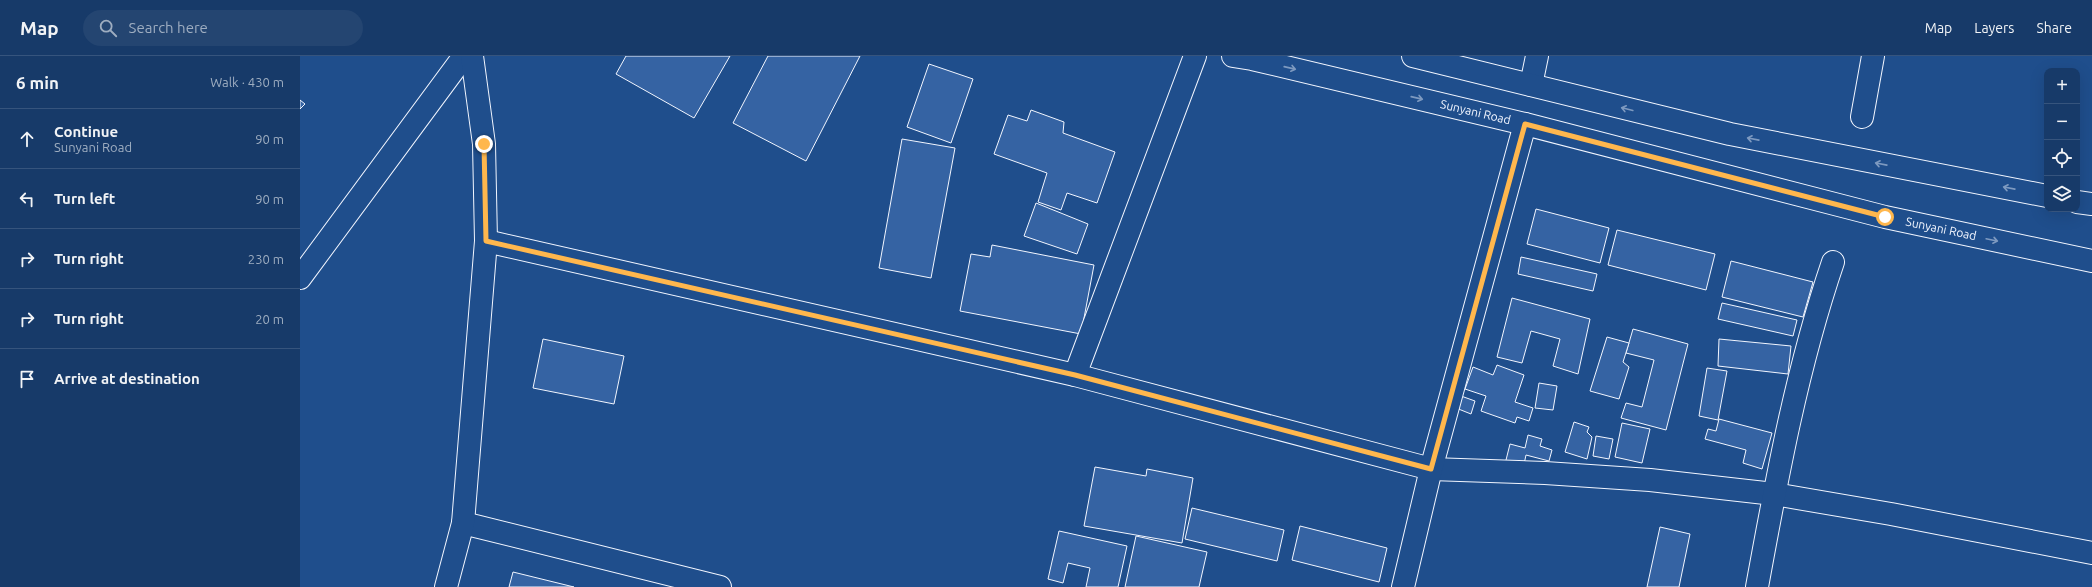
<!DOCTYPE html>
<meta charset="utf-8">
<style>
:root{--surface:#173a69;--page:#244571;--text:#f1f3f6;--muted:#9eadc0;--line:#36547d}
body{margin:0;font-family:Ubuntu,sans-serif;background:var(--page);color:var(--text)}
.controls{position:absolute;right:12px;top:12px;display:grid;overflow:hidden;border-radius:8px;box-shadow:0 4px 16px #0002}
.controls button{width:36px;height:36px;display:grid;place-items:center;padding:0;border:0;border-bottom:1px solid var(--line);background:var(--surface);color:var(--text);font:20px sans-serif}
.stop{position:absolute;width:12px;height:12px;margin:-9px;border:3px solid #ffb74d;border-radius:50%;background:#fff}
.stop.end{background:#ffb74d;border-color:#fff;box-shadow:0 1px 4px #0008}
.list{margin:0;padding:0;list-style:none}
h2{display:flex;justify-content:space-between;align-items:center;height:52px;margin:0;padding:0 16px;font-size:17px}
h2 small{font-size:13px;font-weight:400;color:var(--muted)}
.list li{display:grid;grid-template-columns:26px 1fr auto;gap:12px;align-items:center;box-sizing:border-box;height:60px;padding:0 16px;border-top:1px solid var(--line)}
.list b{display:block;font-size:15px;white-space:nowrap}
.list p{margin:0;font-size:13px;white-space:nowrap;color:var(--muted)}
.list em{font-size:13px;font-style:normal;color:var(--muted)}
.icon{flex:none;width:22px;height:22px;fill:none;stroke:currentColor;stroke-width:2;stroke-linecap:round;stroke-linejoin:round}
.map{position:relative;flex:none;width:1792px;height:531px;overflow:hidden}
header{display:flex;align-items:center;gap:24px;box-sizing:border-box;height:56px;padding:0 20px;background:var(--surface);border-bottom:1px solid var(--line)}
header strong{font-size:19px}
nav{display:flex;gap:22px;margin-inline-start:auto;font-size:14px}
.search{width:280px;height:36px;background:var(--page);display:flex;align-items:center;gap:10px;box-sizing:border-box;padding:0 14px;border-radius:22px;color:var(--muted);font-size:15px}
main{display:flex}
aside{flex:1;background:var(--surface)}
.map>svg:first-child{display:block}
.building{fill:#3563a3;stroke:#f2f6ff}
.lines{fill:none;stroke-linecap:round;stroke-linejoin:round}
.minor-casing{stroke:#f2f6ff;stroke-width:24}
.major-casing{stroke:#f2f6ff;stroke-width:24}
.minor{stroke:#1f4e8c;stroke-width:22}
.major{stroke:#1f4e8c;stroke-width:22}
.oneway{stroke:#7e9ac0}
.route{stroke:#ffb74d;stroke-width:5}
.labels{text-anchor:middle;stroke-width:3;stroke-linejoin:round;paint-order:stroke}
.street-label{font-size:12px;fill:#f2f6ff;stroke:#1f4e8c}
</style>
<header>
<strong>Map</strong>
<div class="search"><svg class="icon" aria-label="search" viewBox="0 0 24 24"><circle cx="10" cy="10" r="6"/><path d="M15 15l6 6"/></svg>Search here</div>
<nav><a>Map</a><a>Layers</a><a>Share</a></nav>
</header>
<main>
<aside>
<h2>6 min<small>Walk · 430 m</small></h2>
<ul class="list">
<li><svg class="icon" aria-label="ahead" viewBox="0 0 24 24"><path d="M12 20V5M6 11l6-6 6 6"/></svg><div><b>Continue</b><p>Sunyani Road</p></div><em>90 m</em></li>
<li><svg class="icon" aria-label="left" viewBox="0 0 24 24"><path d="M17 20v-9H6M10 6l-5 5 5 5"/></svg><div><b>Turn left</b></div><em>90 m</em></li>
<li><svg class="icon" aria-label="right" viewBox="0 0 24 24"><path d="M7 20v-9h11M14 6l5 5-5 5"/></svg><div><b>Turn right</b></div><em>230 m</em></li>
<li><svg class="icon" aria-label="right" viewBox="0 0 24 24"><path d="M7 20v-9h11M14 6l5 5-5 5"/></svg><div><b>Turn right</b></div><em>20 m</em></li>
<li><svg class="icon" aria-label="arrive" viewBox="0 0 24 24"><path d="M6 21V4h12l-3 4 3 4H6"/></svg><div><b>Arrive at destination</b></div></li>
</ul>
</aside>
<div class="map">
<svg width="1792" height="531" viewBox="0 0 1792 531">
<rect width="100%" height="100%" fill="#1f4e8c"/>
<!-- building -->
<g class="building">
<path d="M326,0H430L394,62L316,18Z"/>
<path d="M468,0H560L506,105L433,67Z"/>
<path d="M629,8L673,23L651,87L607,71Z"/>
<path d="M0,44L5,48L0,53Z"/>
<path d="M731,54L764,66L763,77L815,96L797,147L767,137L761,154L738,146L747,117L694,98L708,59L727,65Z"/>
<path d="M602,83L655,92L631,222L579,212Z"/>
<path d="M736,147L788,168L777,198L724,180Z"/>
<path d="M1236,153L1309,172L1300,207L1227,188Z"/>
<path d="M1317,174L1415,198L1406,234L1308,209Z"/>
<path d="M692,189L794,209L781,278L660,255L671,198L690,201Z"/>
<path d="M1221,201L1297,218L1293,235L1218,218Z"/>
<path d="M1431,205L1513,226L1503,261L1422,241Z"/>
<path d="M1212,242L1290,263L1278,318L1253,310L1260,283L1231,275L1222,307L1197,301Z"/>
<path d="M1422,247L1497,264L1493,280L1418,263Z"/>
<path d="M1333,273L1388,288L1366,374L1321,362L1326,347L1342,351L1354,304L1326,297Z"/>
<path d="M1307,281L1329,287L1323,306L1329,311L1319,343L1290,335Z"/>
<path d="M243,283L324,300L314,348L233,332Z"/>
<path d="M1419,283L1491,290L1488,318L1418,310Z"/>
<path d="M1197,309L1224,319L1215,346L1233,352L1229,365L1217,361L1215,367L1181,355L1186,340L1165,333L1173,311L1193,319Z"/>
<path d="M1407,312L1427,315L1418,364L1399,360Z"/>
<path d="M1239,327L1257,330L1253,354L1235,352Z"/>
<path d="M1161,340L1175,345L1171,358L1156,352Z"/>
<path d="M1419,363L1472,377L1462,413L1443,407L1446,394L1405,383L1408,373L1416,375Z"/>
<path d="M1274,366L1289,371L1287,376L1292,381L1287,403L1265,396Z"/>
<path d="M1322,367L1350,373L1342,407L1315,401Z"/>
<path d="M1228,379L1242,383L1240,390L1252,394L1249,405L1226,399L1223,413L1205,408L1210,388L1225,392Z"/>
<path d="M1296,380L1313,383L1309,403L1293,400Z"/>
<path d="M795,411L846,420L847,413L893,422L882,487L784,470Z"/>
<path d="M892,452L984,474L977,505L885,483Z"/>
<path d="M1000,470L1087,492L1079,526L992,504Z"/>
<path d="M1360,471L1390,478L1379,531H1347Z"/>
<path d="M759,475L827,490L818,531H786L790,512L768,507L763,527L748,523Z"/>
<path d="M836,480L907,496L899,531H825Z"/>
<path d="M213,516L274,531H209Z"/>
</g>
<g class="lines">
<defs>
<g id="minor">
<path d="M1231,29L1237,0"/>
<path d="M1562,61L1573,0"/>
<path d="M186,185L775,319L1131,413L1245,417L1350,424L1474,438L1591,458L1792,497"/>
<path d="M0,222L164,0"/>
<path d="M775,319L895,0"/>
<path d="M163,467L420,531"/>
<path d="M146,531L163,467L186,185L184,88L172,0"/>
<path d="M1103,531L1131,413L1225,68"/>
<path d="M1457,531C1477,421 1497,312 1533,206"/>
</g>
<g id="major">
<path id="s1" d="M933,0L952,3L1225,68L1585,161L1792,205"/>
<path d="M1113,0L1430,78L1747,140"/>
<path d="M1777,146L1792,148"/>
</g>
</defs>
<!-- minor casing -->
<use href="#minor" class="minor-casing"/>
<!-- major casing -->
<use href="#major" class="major-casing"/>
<!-- minor -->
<use href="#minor" class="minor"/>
<!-- major -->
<use href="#major" class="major"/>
</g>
<!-- one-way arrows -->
<defs><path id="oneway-shaft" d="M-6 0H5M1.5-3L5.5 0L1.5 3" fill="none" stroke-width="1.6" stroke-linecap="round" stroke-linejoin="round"/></defs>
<g class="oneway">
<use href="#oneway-shaft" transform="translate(990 12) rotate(13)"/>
<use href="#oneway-shaft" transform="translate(1117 42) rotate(13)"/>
<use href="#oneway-shaft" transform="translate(1327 53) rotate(-166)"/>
<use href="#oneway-shaft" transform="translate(1453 83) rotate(-169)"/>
<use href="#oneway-shaft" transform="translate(1581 108) rotate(-169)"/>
<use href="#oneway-shaft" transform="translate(1709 132) rotate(-169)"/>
<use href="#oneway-shaft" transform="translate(1692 184) rotate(12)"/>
</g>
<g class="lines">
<!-- route -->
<path class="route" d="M184,88L186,185L775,319L1131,413L1225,68L1585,161"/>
</g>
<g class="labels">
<!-- street labels -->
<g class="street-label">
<text dy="4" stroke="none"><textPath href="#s1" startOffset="249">Sunyani Road</textPath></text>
<text dy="4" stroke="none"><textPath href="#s1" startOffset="729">Sunyani Road</textPath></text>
</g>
</g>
</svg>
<div class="controls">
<button>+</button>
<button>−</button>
<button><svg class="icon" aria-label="locate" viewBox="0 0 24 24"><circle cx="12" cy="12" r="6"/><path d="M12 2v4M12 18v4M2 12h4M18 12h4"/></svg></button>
<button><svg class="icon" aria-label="layers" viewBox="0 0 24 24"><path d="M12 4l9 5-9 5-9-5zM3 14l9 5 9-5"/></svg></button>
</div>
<div class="stop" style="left:1585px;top:161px"></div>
<div class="stop end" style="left:184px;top:88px"></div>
</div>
</main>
